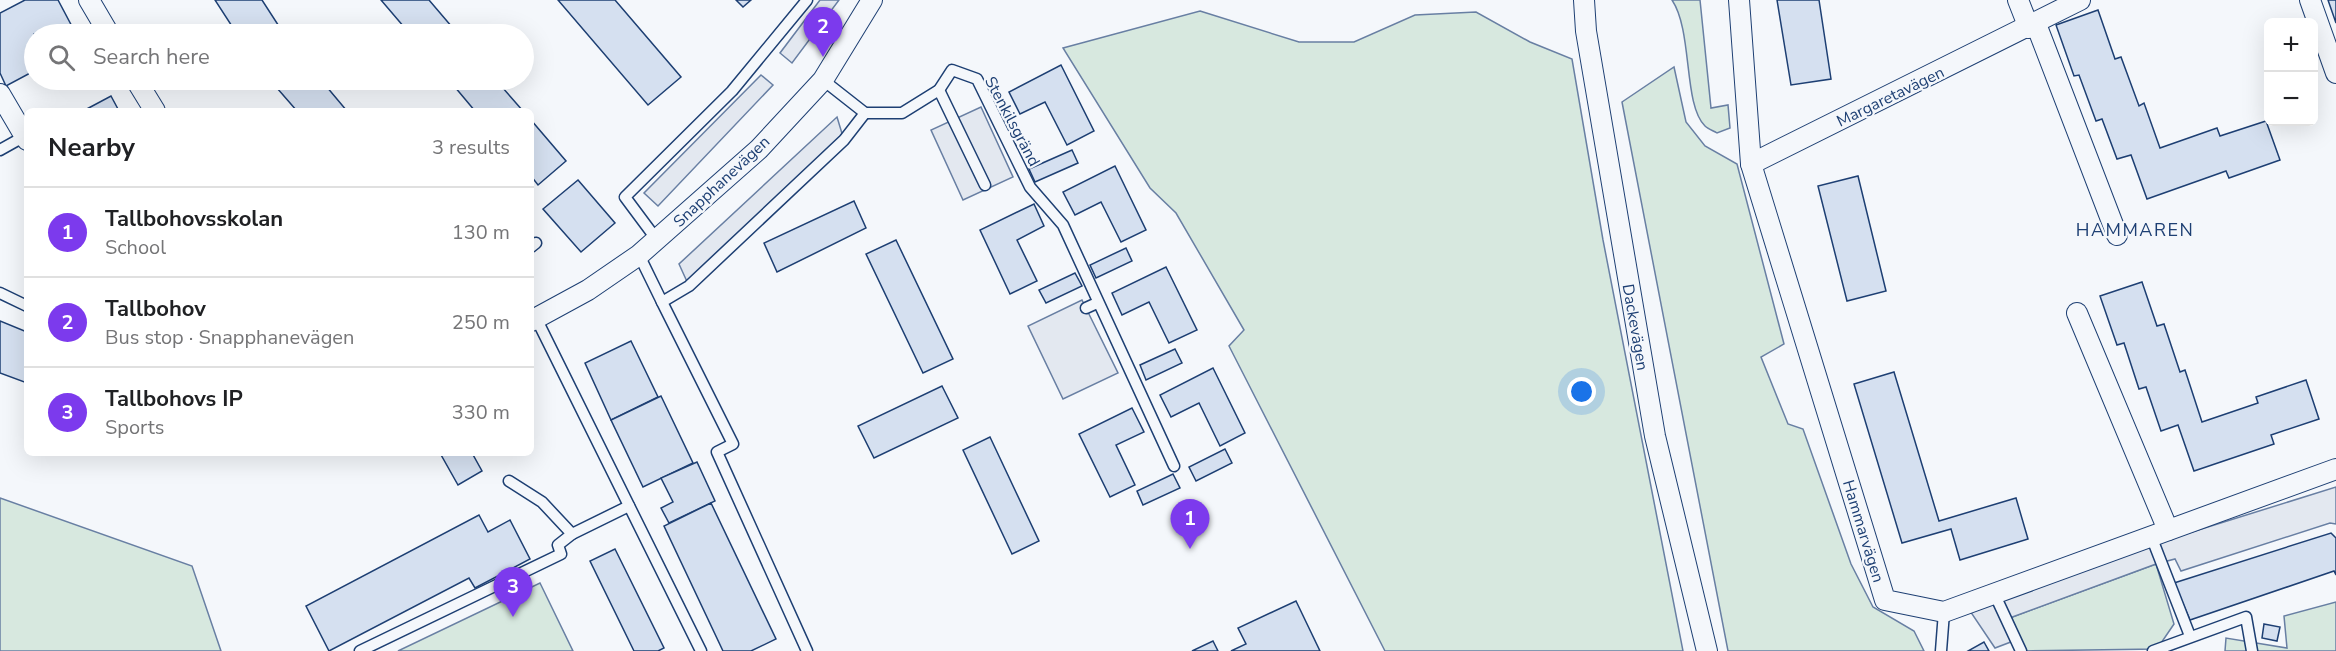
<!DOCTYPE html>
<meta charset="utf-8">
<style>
:root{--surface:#fff;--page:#f2f2f2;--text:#202124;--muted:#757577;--line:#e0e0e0;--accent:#7c3aed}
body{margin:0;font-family:"Nunito Sans",sans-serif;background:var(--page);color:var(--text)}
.controls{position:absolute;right:18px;top:18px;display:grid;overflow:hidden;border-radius:9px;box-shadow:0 6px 24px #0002}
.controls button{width:54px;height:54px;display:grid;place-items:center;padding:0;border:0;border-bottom:2px solid var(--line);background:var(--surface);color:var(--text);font:30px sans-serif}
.you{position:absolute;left:1582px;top:392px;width:21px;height:21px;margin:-15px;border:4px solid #fff;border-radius:50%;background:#1a73e8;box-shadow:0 0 0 9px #1a73e833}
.badge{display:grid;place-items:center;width:39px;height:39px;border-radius:50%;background:var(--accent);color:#fff;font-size:20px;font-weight:700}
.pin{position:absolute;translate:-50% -50px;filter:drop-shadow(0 2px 3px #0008)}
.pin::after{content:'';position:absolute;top:32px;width:21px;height:18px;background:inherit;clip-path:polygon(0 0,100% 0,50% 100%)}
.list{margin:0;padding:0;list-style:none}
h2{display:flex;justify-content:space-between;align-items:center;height:78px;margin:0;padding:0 24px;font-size:26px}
h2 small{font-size:20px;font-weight:400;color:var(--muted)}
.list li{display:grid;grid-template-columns:39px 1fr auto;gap:18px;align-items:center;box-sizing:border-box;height:90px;padding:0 24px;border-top:2px solid var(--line)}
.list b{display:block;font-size:22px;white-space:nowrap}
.list p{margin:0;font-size:20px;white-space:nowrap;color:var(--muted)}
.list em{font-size:20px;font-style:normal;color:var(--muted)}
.icon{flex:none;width:33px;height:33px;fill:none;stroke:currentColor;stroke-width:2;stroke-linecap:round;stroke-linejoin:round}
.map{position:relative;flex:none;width:2336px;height:651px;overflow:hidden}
.search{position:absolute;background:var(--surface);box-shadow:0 6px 24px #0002;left:24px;top:24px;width:510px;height:66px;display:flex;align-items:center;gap:15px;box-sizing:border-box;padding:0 21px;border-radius:33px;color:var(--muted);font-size:22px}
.panel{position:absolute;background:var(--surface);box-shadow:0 6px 24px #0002;left:24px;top:108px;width:510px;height:348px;border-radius:9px}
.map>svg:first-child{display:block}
.green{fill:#d7e8df;stroke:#687fa3;stroke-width:1.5}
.parking{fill:#e3e8f0;stroke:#687fa3;stroke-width:1.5}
.building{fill:#d5e0f0;stroke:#1d3f73;stroke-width:1.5}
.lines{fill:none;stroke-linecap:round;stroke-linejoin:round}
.lane-casing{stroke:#1d3f73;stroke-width:13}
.street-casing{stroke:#1d3f73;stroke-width:22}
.lane{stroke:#f4f7fb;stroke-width:10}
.street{stroke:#f4f7fb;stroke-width:20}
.labels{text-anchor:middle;stroke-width:4.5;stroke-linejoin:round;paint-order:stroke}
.street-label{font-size:16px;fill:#1d3f73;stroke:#f4f7fb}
.neighbourhood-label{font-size:18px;letter-spacing:1.5px;fill:#1d3f73;stroke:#f4f7fb}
</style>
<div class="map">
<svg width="2336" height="651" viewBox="0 0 2336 651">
<rect width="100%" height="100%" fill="#f4f7fb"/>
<!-- green -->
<g class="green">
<path d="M1672,0H1700L1711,108L1728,105L1730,128L1717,133C1714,131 1708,129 1705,126C1683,105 1693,31 1672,0Z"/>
<path d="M1200,11L1299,42H1354L1415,15L1476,12L1530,42L1572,59L1603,240L1683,651H1385L1229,346L1244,330L1176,213L1150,188L1063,48Z"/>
<path d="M1674,67L1686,122L1705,146L1737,164L1784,344L1761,357L1788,424L1803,429L1851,564L1873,607L1914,631L1924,651H1728L1622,102Z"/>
<path d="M0,498L192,566L221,651H0Z"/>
<path d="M2156,564L2174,624L2157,649L2021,651L2007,619Z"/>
<path d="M540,583L573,651H398Z"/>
<path d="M2336,602V651H2225L2226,638L2287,648L2284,616Z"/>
</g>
<!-- parking -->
<g class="parking">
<path d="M820,0H839L792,63L780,53Z"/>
<path d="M761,75L773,85L658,206L644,193Z"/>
<path d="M981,107L1013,177L963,200L931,130Z"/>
<path d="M837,117L844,140L689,286L679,264Z"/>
<path d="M1082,300L1118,373L1063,399L1028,326Z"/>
<path d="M2336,487V524L2330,523L2181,571L2175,559L2156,564L2007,619L2016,640L1995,648L1970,611L2163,541Z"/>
</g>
<!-- building -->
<g class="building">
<path d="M25,0H58L76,34H34V71L6,86L0,73V13Z"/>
<path d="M215,0H262L284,34H237Z"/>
<path d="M381,0H429L458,34H410Z"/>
<path d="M558,0H615L681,77L648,105Z"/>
<path d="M736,0H751L743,7Z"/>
<path d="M1777,0H1819L1831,79L1791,85Z"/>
<path d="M2328,0H2336V23Z"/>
<path d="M2098,10L2115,59L2121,57L2139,106L2144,103L2160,148L2217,128L2220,136L2266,121L2280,160L2229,178L2226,171L2147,199L2131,155L2117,159L2102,119L2096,121L2079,75L2074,76L2056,25Z"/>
<path d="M1061,65L1094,131L1067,145L1045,102L1020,114L1009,92Z"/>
<path d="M270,80H321L347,111H297Z"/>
<path d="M449,80H496L523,111H475Z"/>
<path d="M111,96L119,111H83Z"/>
<path d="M531,120L566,161L538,185L531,176Z"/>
<path d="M1072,150L1078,163L1035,182L1029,169Z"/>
<path d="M1115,166L1146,230L1121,242L1101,202L1075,215L1063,192Z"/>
<path d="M1858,176L1886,291L1847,301L1818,186Z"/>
<path d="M578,180L615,223L581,252L543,209Z"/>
<path d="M854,201L866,228L777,272L764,243Z"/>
<path d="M1034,204L1044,226L1017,240L1037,281L1010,294L980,230Z"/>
<path d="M896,240L953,359L923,373L866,254Z"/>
<path d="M1126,248L1132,261L1096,278L1090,265Z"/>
<path d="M1166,267L1197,330L1169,343L1149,302L1122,315L1112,293Z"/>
<path d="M1075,273L1082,286L1046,303L1039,290Z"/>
<path d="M2142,282L2157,326L2164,324L2180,372L2185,370L2202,422L2258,403L2256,397L2306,380L2319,419L2271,435L2274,444L2194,471L2178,425L2161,431L2146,387L2139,389L2124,343L2117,345L2100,296Z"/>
<path d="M0,321L27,332V383L0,373Z"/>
<path d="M631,341L658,397L611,420L585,363Z"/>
<path d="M1175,349L1182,363L1146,380L1140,365Z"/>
<path d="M1213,368L1245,433L1220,446L1199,403L1171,417L1160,395Z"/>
<path d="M1894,372L1939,521L2016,498L2028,539L1960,560L1951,529L1902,543L1854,384Z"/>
<path d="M942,386L958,418L874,458L858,426Z"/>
<path d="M661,396L693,463L643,487L611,420Z"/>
<path d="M1132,408L1144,432L1116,445L1135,485L1110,497L1079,434Z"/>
<path d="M990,437L1039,541L1012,554L963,450Z"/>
<path d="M1225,449L1232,463L1196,481L1189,467Z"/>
<path d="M440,453H472L482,471L458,485Z"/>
<path d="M697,462L715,501L669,523L661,508L673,502L661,478Z"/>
<path d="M1173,474L1180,488L1143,505L1137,491Z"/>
<path d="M711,503L776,639L751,651H723L664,526Z"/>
<path d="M479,515L488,532L510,520L530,559L475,588L469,578L329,651L306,606Z"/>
<path d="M2331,533L2336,538V575L2334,571L2190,620L2174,583Z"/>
<path d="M615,549L664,648L658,651H634L590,561Z"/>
<path d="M1296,601L1320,651H1231L1246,644L1238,628Z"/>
<path d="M2264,624L2280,627L2277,641L2262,638Z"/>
<path d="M1213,641L1218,651H1192Z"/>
<path d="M1984,642L1989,651H1968Z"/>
</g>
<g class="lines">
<defs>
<g id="lane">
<path d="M823,80L865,113H902L939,90L952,70L977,79L1030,187L1063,225L1174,466"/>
<path d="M939,90L985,185"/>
<path d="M0,150L25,136"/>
<path d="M657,240L625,197L732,91L807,0"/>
<path d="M531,247L536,243"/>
<path d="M639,255L662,302"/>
<path d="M0,293L27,306"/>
<path d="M1086,308L1097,303"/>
<path d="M537,320L701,651"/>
<path d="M509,481L542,502L572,534"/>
<path d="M2151,536L2190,636"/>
<path d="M1994,593L2021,651"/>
<path d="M360,651L561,554L558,545L572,534L629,506"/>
<path d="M807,651L717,452L733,444L662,302L689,286L844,140L865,113"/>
<path d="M1941,651L1944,612"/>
<path d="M2153,651L2246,617L2252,651"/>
</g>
<g id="street">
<path d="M89,0L109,34"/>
<path d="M1584,0L1586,31L1655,436L1707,651"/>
<path d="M1739,0L1751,164L1885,600L1944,612L2336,469"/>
<path d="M2018,0L2029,28"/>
<path d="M2310,0L2336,73"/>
<path d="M2036,24L2117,235"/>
<path d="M136,80L155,111"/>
<path d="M0,94L27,140"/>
<path d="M1751,164L2080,0"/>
<path d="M2077,313L2168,530"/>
<path d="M531,321L588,290L639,255L759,149L823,80L872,0"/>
</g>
</defs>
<!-- lane casing -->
<use href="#lane" class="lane-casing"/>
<!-- street casing -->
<use href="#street" class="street-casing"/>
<!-- lane -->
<use href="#lane" class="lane"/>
<!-- street -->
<use href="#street" class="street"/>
</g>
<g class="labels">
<!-- street labels -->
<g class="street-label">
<text transform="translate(1890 96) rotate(-26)" y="6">Margaretavägen</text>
<text transform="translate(1013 121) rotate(62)" y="6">Stenkilsgränd</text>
<text transform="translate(721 181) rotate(-43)" y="6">Snapphanevägen</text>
<text transform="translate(1636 327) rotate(80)" y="6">Dackevägen</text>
<text transform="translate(1864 531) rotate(73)" y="6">Hammarvägen</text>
</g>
<!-- neighbourhood labels -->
<g class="neighbourhood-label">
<text x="2135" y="236">HAMMAREN</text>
</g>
</g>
</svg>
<div class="controls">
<button>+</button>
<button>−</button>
</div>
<div class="you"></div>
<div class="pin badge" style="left:1190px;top:549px">1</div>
<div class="pin badge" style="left:823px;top:57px">2</div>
<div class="pin badge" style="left:513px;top:617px">3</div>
<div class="search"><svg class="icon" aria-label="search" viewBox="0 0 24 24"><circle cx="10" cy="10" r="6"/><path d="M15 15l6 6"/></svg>Search here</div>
<section class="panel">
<h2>Nearby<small>3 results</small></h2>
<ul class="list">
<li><span class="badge">1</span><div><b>Tallbohovsskolan</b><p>School</p></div><em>130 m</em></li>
<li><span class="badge">2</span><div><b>Tallbohov</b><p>Bus stop · Snapphanevägen</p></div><em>250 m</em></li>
<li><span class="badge">3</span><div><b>Tallbohovs IP</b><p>Sports</p></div><em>330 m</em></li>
</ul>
</section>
</div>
